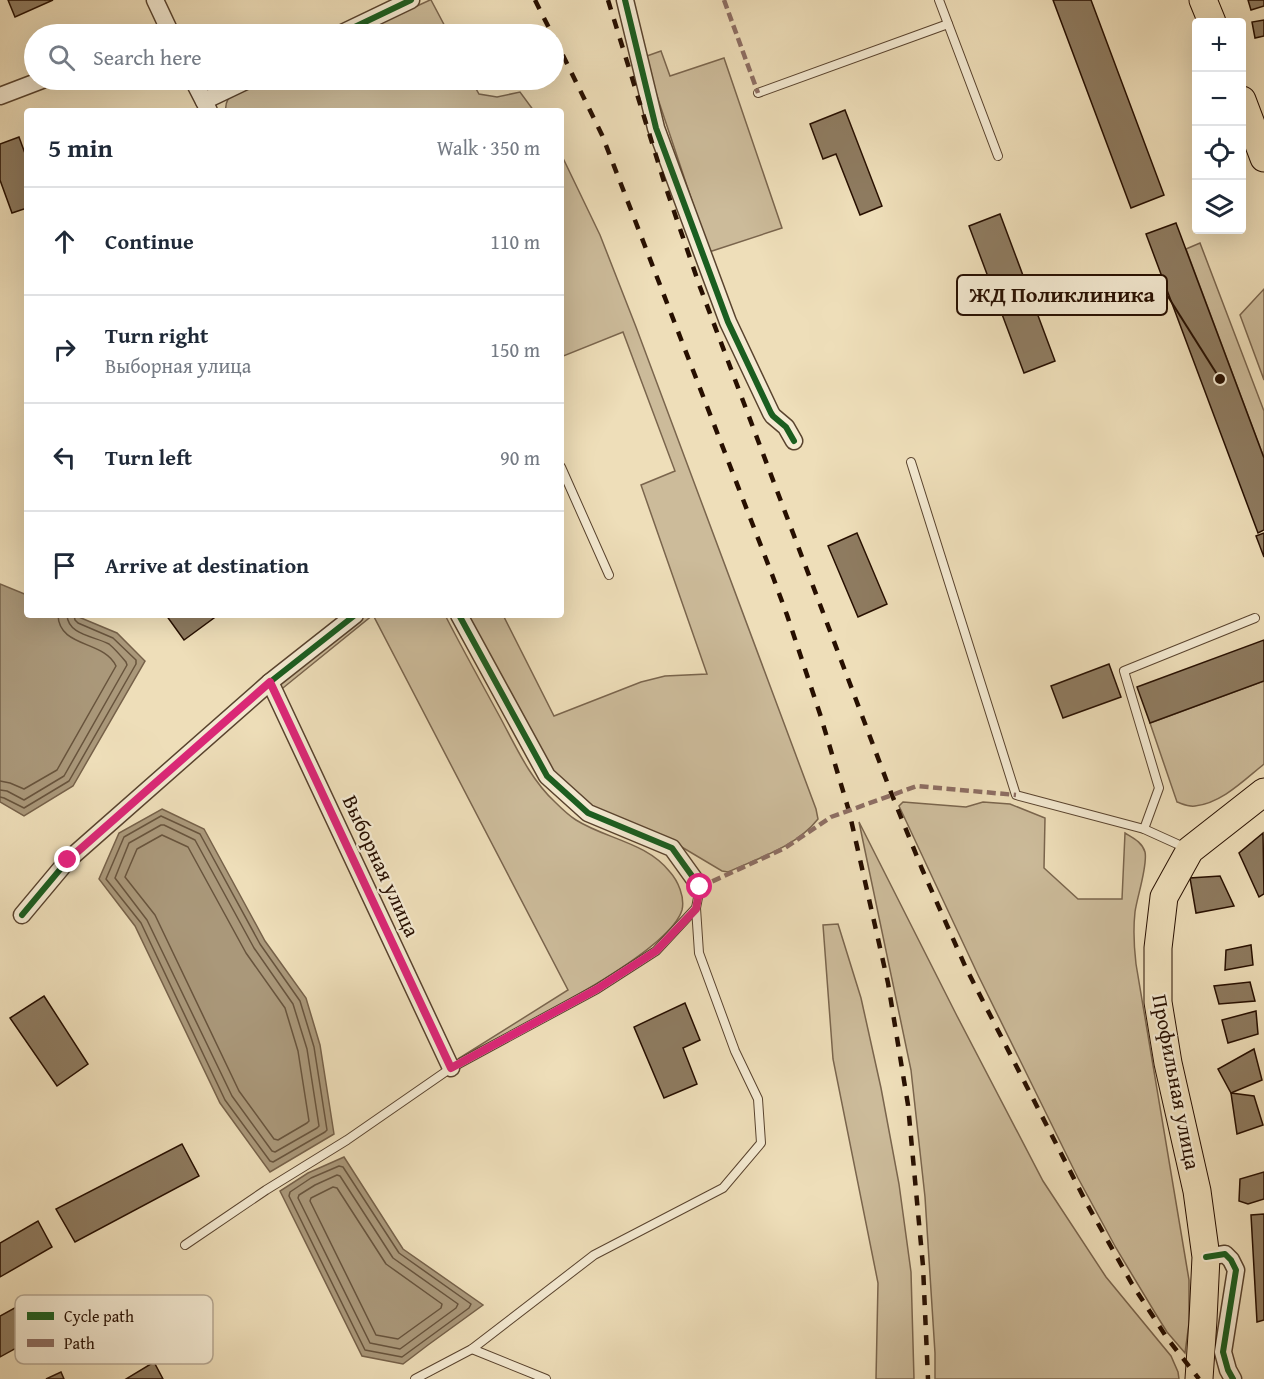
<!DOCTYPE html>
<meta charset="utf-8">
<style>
:root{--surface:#fff;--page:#f6f6f7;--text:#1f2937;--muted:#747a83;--line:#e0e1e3}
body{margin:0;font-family:"Gentium Book Plus",serif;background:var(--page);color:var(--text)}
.controls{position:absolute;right:18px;top:18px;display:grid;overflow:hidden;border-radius:6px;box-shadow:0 6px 24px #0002}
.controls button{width:54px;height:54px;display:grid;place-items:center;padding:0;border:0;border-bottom:2px solid var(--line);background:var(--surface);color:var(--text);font:30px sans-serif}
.stop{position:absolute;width:18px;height:18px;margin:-14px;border:4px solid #db2777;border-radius:50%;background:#fff}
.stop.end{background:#db2777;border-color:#fff;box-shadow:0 2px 6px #0008}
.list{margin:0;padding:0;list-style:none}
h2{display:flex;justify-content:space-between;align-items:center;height:78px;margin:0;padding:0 24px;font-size:26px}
h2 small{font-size:20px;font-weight:400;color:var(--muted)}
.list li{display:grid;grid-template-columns:39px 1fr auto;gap:18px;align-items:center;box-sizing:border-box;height:108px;padding:0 24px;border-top:2px solid var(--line)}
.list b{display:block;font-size:22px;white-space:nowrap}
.list p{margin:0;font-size:20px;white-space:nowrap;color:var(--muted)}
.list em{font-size:20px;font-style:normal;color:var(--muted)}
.icon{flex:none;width:33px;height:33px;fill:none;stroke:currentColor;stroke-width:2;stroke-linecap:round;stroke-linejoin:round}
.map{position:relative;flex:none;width:1264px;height:1379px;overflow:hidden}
.search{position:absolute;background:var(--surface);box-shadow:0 6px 24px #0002;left:24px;top:24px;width:540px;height:66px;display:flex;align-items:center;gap:15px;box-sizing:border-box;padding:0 21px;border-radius:33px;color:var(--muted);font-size:22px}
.panel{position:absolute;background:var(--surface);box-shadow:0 6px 24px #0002;left:24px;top:108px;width:540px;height:510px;border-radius:6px}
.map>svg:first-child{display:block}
.green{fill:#ccbb9a;stroke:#7a654d;stroke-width:1.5}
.water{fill:#aa987a;stroke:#766149;stroke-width:1.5}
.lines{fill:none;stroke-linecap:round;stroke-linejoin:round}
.shore{stroke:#68543d;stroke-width:1.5}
.building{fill:#8e7b60;stroke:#270f00;stroke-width:1.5}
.lane-casing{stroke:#59432e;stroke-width:10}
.street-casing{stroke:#59432e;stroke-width:19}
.primary-casing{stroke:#270f00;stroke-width:29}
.lane{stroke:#f4ead2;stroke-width:8}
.street{stroke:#f4ead2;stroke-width:16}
.primary{stroke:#eedeb9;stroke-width:27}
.rail{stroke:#270f00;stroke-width:4.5;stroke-dasharray:10 10;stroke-linecap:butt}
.quiet{stroke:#8d6e63;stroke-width:4.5;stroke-dasharray:9 4.5;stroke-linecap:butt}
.cycleway-casing{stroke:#f4ead2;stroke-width:10}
.cycleway{stroke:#1b5e20;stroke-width:6}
.route{stroke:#db2777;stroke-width:8}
.labels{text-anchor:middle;stroke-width:4.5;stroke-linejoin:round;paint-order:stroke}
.street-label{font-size:21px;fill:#270f00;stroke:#f4ead2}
.key{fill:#f4ead2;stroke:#b6a893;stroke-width:1.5}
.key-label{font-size:16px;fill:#270f00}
.leader{fill:none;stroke:#270f00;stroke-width:2}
.callout-dot{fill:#270f00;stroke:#f4ead2;stroke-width:2}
.callout{fill:#f4ead2;stroke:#270f00;stroke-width:2}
.callout-label{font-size:22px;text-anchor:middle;font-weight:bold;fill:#270f00}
</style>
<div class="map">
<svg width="1264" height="1379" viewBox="0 0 1264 1379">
<rect width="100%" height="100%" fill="#eedeb9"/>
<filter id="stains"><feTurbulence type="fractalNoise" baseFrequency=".00333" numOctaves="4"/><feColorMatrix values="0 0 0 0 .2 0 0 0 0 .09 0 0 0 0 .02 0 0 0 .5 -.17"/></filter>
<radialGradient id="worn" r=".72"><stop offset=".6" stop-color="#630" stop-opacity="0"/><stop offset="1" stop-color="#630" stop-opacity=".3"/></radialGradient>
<!-- green -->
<g class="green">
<path d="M430,0H431L449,34H356Z"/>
<path d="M661,51L670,76L724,58L782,228L709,252L644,57Z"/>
<path d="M260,80H471L479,94L497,97L520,92L534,111H226C223,92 246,86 260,80Z"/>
<path d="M561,154L600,235L636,327L816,809L818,819C796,847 758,858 728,872L722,871L675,843L596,813L559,783L468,615H503L554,716L641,682L665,676L707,674L641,485L675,471L623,332L561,357Z"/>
<path d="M1200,243L1264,411V458L1186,249Z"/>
<path d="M1264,289V380L1240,315Z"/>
<path d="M363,615H445C463,650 482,684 501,719C516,747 531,780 555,802C561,808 568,815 576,820C606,839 646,842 670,872C678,881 685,897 682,910C668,956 504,1034 458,1059L568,990L373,615L278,692L280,681Z"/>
<path d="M1264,681V764C1244,780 1222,803 1195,806C1188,807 1183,804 1177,802L1150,723Z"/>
<path d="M903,802L966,807L983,802L1010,804L1045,818L1044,868L1078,899H1122L1125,833C1133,838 1142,842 1145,852C1148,865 1137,897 1135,912C1133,930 1134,947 1136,964L1189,1280V1323L1185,1353L1167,1332L1157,1316L1116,1248L1078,1178L979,977L899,806Z"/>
<path d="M859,822L957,1016L1043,1181L1106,1277L1171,1356L1178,1372L1179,1379H935V1353L925,1197L911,1070Z"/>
<path d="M838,924L861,998L881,1088L899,1184L911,1272L914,1379H876L878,1283L833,1059L823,925Z"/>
</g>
<!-- water -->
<g class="water">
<path d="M0,584L27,595V615H74L117,633L145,661L73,786L24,816L0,802Z"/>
<path d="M162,809L204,829L265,941L306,998L320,1045L334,1134L270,1172L220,1103L135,926L99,879L119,833Z"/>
<path d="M344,1157L403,1249L483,1305L428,1345L403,1364L362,1356L280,1191L308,1173Z"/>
</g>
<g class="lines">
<!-- shore -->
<g class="shore">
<path d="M0,781L10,783L24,789L57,770L116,666C104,640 59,648 58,615"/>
<path d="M0,790L7,791L24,800L64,776L127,665L126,662C121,656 115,649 109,644C94,636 68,635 67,615"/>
<path d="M0,797L4,798L24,808L69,781L136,664V660L113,638L78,623L75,620L74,615"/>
<path d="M161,816L200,834L260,944L300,1001L314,1047L327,1130L325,1132L273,1162L270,1161L225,1100L141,923L106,879L124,837Z"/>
<path d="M161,825H164L195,840L254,948L293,1004L307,1049L319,1126L317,1128L275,1152L272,1151L232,1096L147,920L115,878L129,843Z"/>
<path d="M162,835L188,847L246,953L285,1008L298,1051L309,1121L307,1123L278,1140L274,1139L239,1091L155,915L125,877L137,849Z"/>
<path d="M339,1166L343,1167L399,1253L471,1304L469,1308L402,1357L365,1350L289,1196L290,1192L311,1178Z"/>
<path d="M337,1175L340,1176L393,1258L458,1304L456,1308L400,1349L370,1343L298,1198L299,1195L315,1185Z"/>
<path d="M333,1187L337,1188L386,1264L442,1304L441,1308L398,1339L376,1335L310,1201L311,1198Z"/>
</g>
</g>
<!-- building -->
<g class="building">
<path d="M8,0H53L15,17Z"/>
<path d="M1053,0H1091L1164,195L1131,208Z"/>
<path d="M1248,0H1264V6L1251,10Z"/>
<path d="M1264,20V36L1255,38L1252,22Z"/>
<path d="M845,110L882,206L860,215L836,154L823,159L810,124Z"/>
<path d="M19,137L27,159V208L12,213L0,180V144Z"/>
<path d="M1000,214L1055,361L1024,373L969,226Z"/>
<path d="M1176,223L1264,458V530L1258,533L1146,234Z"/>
<path d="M857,533L887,604L858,617L828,546Z"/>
<path d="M1264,533V557L1256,536Z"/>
<path d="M166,615H218L184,640Z"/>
<path d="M1264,640V681L1150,723L1137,687Z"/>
<path d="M1109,664L1121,697L1063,718L1051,686Z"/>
<path d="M1263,833L1264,894L1259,897L1239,853Z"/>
<path d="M1220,876L1234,906L1196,913L1190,878Z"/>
<path d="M1251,945L1253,965L1225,970L1226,950Z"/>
<path d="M1250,982L1255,1001L1219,1004L1214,986Z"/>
<path d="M44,996L88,1064L57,1086L10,1018Z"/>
<path d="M685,1003L700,1040L683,1048L697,1084L664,1098L634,1027Z"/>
<path d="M1256,1011L1258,1034L1228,1043L1222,1020Z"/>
<path d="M1254,1049L1262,1080L1231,1093L1218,1069Z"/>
<path d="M1231,1093L1254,1096L1263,1125L1237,1134Z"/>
<path d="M182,1144L199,1176L75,1242L56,1209Z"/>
<path d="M1264,1172V1199L1248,1204L1239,1201L1240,1179Z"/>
<path d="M1264,1214V1320L1257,1322L1251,1215Z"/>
<path d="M38,1221L52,1247L0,1277V1243Z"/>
<path d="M20,1305L38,1336L0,1357V1316Z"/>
<path d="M154,1362L163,1379H126Z"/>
<path d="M61,1372L64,1379H46Z"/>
</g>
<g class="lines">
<defs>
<g id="lane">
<path d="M939,0L998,156"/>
<path d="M758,93L948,24"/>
<path d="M911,462L1016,795L1144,829L1186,848"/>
<path d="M561,467L609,575"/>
<path d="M1144,829L1159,788L1124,671L1255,618"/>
<path d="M185,1245L266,1190L347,1140L451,1068L597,989L656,951L696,908L700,887"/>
<path d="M472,1349L546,1379"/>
<path d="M415,1379L472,1349L594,1255L723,1188L761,1143L758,1099L735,1051L699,953L696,908"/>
</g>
<g id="street">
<path d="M155,0L171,34"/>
<path d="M625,0L656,128L728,322L771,413L773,416L786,427L794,441"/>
<path d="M340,34L411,0"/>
<path d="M193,80L209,111"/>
<path d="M0,96L42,80"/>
<path d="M204,101L248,80"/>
<path d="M459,615L547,776L588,813L672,848L700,887"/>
<path d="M270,682L451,1068"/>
<path d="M22,915L68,860L270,682L355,615"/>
<path d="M1206,1257L1225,1254L1231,1260L1236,1270L1223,1352L1228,1370L1233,1379"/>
</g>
<g id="primary">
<path d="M1203,0L1212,22"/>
<path d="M1242,100L1264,158"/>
<path d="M1199,1379L1203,1320L1206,1257L1197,1191L1168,1063L1158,1002V948L1164,897L1190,850L1264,792"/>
</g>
</defs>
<!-- lane casing -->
<use href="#lane" class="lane-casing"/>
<!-- street casing -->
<use href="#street" class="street-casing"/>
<!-- primary casing -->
<use href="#primary" class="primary-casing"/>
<!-- lane -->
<use href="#lane" class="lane"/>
<!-- street -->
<use href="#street" class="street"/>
<!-- primary -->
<use href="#primary" class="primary"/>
<!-- rail -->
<g class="rail">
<path d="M535,0L552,34"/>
<path d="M608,0L666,188L700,287L892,795L922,869L966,968L1087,1204L1132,1284L1167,1338L1199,1379"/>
<path d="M554,37L602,135L773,577L787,615L820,714L849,811L888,983L908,1105L923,1266L928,1379"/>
</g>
<!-- quiet -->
<g class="quiet">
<path d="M724,0L758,93"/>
<path d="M700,887L785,848L831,817L917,786L1016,795"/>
</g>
<defs>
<g id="cycleway">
<path d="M625,0L656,128L728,322L771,413L773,416L786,427L794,441"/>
<path d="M340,34L411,0"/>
<path d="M459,615L547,776L588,813L672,848L700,887"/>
<path d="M270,682L451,1068"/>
<path d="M22,915L68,860L270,682L355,615"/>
<path d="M1206,1257L1225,1254L1231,1260L1236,1270L1223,1352L1228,1370L1233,1379"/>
</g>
</defs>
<!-- cycleway casing -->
<use href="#cycleway" class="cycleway-casing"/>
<!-- cycleway -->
<use href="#cycleway" class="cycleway"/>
</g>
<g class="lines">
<!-- route -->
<path class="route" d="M68,860L270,682L451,1068L597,989L656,951L696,909L700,887"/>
</g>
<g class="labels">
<!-- street labels -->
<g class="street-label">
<text transform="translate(381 866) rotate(65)" y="7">Выборная улица</text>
<text transform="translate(1176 1082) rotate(79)" y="7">Профильная улица</text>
</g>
</g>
<!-- legend -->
<rect x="15" y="1295" width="198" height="69" rx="9" class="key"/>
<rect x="27" y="1312" width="27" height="8" fill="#1b5e20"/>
<rect x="27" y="1339" width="27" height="8" fill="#8d6e63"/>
<g class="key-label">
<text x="64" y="1322">Cycle path</text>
<text x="64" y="1349">Path</text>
</g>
<!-- callouts -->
<path class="leader" d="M1220 379L1167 295"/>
<circle class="callout-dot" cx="1220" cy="379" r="6"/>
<rect class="callout" x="957" y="275" width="210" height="40" rx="6"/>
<g class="callout-label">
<text x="1062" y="302">ЖД Поликлиника</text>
</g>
<rect width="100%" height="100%" filter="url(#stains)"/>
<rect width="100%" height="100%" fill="url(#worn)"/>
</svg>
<div class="controls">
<button>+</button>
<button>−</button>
<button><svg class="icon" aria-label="locate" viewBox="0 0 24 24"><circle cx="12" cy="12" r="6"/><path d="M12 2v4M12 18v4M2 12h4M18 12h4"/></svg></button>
<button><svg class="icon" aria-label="layers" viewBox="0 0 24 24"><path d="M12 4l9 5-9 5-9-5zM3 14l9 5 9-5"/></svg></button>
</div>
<div class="stop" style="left:700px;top:887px"></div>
<div class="stop end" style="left:68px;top:860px"></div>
<div class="search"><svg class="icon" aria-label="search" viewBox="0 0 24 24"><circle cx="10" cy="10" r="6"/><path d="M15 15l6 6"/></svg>Search here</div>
<section class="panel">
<h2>5 min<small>Walk · 350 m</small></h2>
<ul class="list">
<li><svg class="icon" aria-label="ahead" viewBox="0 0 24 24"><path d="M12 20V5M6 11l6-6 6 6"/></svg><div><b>Continue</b></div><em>110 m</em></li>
<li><svg class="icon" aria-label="right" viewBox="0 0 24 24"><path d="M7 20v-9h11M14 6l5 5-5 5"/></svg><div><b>Turn right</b><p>Выборная улица</p></div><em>150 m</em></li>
<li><svg class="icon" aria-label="left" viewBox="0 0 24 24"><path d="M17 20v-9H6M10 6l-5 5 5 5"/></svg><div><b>Turn left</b></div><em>90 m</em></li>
<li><svg class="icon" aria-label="arrive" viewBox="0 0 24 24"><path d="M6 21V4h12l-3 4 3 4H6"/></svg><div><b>Arrive at destination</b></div></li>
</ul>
</section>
</div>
